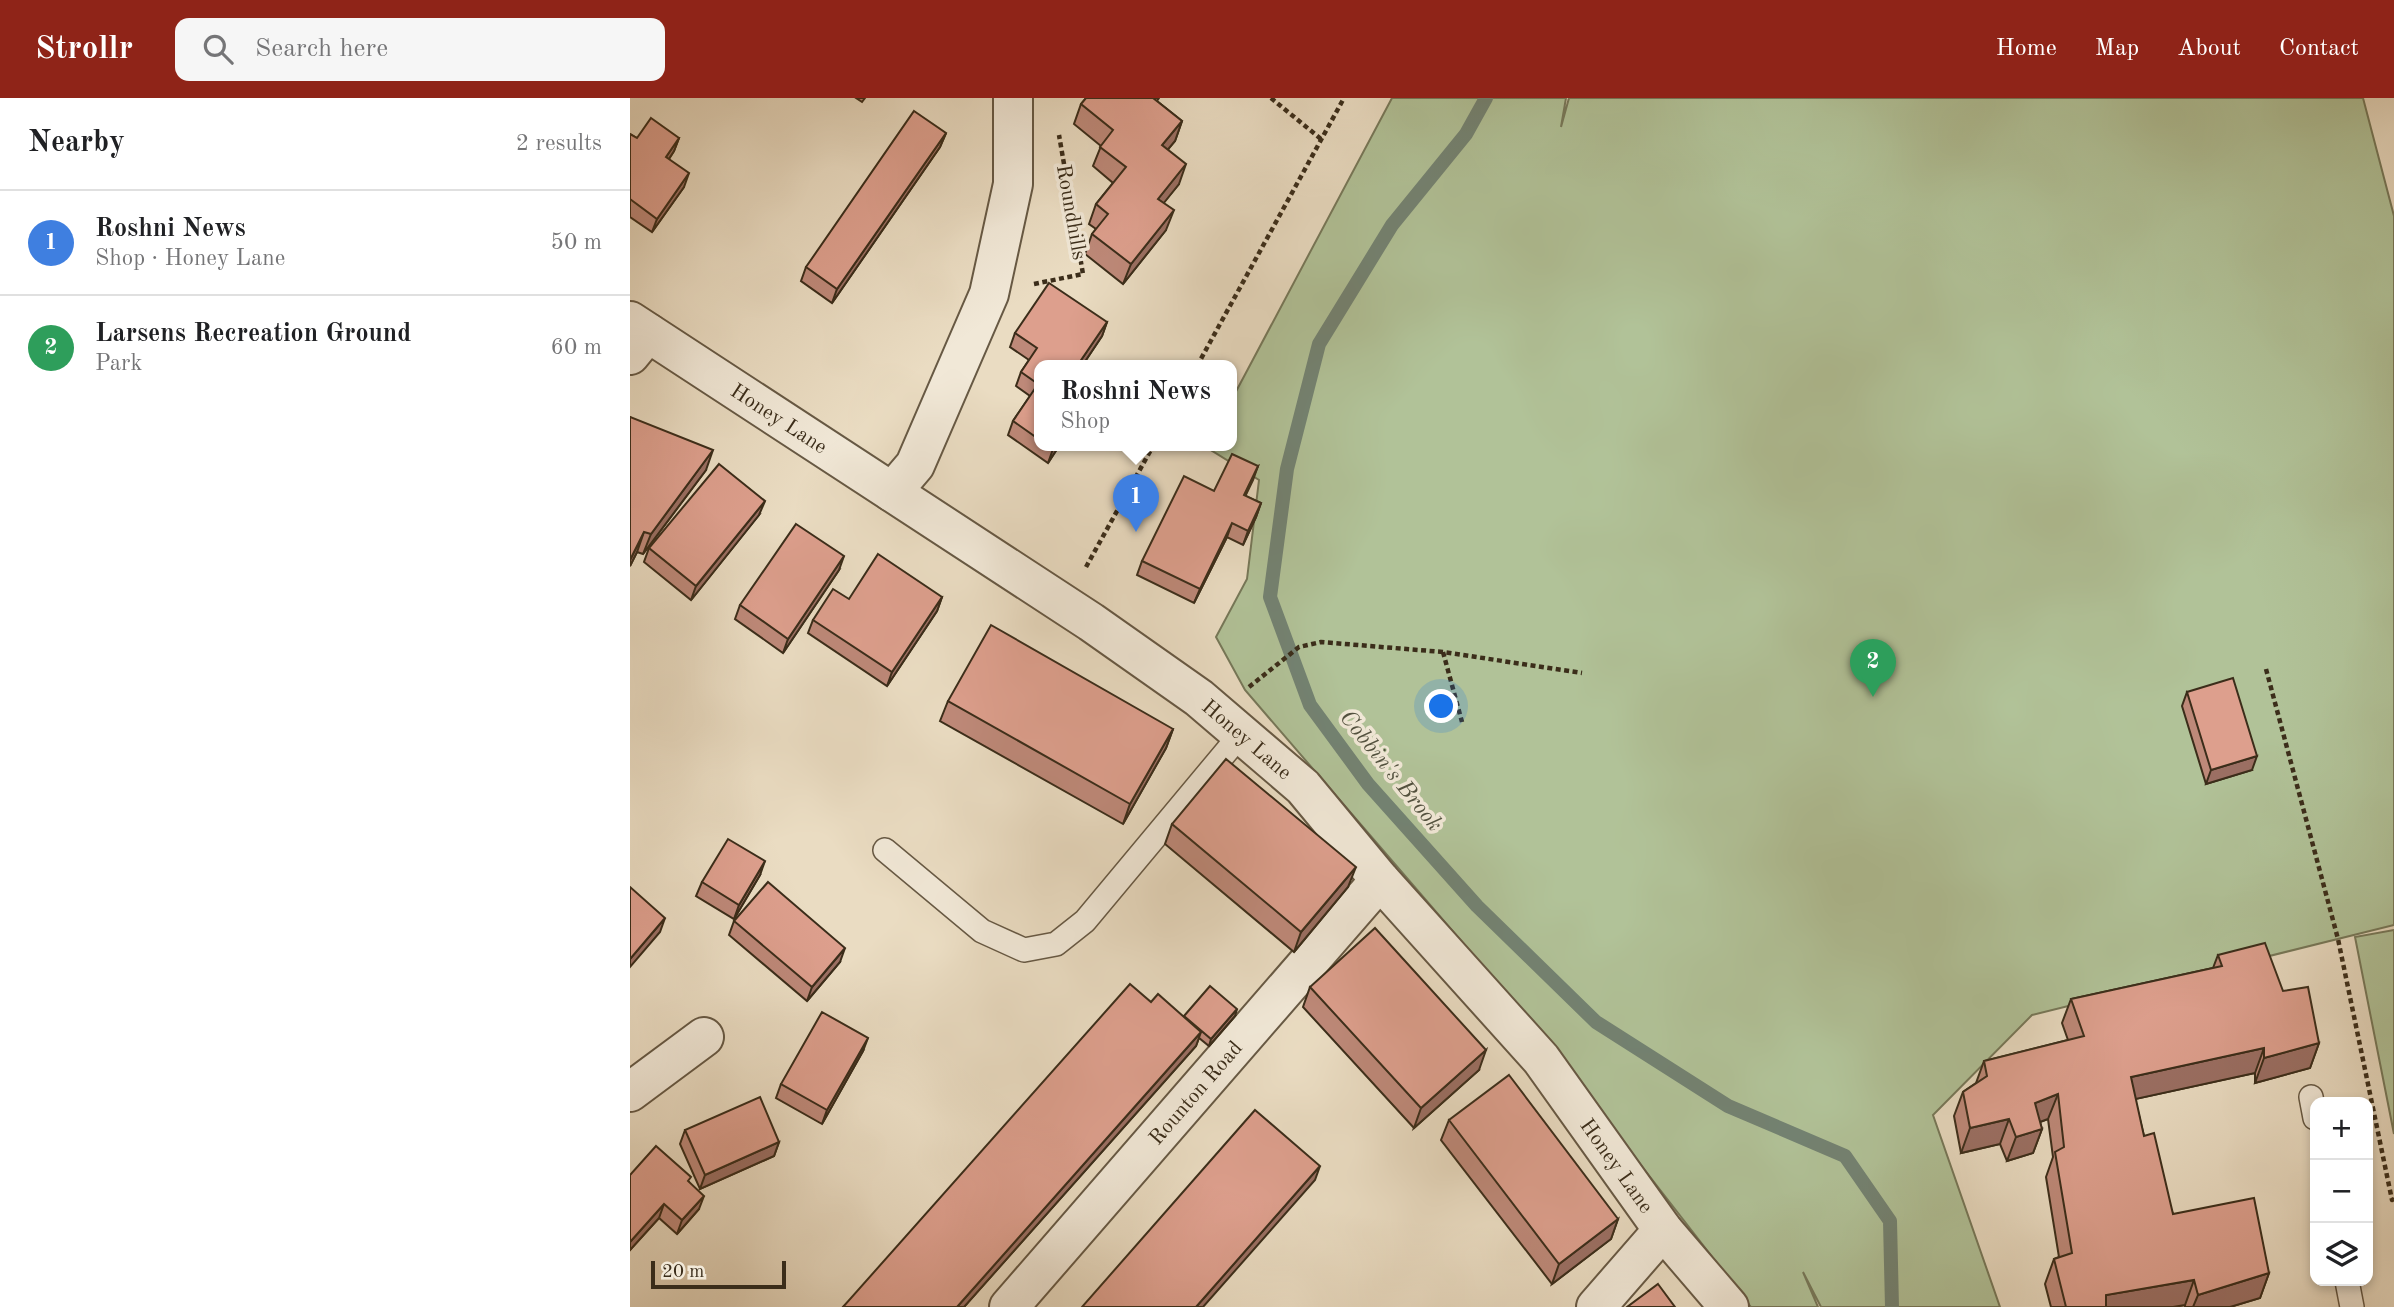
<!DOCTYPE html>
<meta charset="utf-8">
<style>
:root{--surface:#fff;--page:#f6f6f6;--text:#202124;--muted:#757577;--line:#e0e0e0;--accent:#8f2418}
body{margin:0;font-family:"Old Standard TT",serif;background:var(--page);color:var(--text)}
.controls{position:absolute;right:21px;bottom:21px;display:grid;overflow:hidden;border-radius:14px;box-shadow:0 4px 10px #0003}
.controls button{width:63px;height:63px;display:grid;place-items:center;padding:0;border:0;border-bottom:2px solid var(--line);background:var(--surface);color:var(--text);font:35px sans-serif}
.scale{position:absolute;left:21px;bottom:18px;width:135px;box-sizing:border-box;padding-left:7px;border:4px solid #3b2d1a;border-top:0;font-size:19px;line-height:24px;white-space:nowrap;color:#3b2d1a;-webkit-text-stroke:5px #f1e8d7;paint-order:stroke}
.you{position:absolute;left:812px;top:609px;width:24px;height:24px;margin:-18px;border:5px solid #fff;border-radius:50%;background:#1a73e8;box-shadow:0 0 0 10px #1a73e833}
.badge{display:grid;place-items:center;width:46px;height:46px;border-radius:50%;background:var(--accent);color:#fff;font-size:23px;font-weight:700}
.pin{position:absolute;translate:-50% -58px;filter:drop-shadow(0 2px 4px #0008)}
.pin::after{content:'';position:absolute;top:37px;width:24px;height:21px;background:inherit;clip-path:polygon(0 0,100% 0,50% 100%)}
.popup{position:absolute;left:404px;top:262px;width:203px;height:91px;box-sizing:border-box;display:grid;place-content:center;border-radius:14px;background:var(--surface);filter:drop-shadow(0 2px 5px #0005);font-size:23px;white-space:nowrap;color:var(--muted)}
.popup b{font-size:26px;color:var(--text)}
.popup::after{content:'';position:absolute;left:50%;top:100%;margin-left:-14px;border:14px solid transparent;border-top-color:var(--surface)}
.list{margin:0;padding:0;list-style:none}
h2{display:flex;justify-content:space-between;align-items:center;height:91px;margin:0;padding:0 28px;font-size:30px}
h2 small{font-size:23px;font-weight:400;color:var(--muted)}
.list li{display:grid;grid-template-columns:46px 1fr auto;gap:21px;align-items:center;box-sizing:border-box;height:105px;padding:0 28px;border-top:2px solid var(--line)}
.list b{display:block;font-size:26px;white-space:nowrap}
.list p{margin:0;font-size:23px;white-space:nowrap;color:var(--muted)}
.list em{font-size:23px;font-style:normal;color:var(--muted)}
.icon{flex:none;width:38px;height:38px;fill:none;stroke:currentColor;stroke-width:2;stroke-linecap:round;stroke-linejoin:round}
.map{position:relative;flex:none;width:1764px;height:1209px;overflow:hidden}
header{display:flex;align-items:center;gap:42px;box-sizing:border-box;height:98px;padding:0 35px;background:var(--accent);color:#fff}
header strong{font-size:33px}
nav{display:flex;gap:38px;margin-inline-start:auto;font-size:24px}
.search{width:490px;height:63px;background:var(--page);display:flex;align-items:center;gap:18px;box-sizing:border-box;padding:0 24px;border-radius:14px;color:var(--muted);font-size:26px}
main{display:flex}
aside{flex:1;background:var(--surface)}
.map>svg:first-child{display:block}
.green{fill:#b1c298;stroke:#767859;stroke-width:2}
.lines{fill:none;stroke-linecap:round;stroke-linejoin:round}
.stream{stroke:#738373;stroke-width:14}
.service-casing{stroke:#675944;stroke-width:26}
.minor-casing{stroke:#675944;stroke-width:42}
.tertiary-casing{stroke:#675944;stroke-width:42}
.path{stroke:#3b2d1a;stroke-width:4.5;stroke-dasharray:5 3.5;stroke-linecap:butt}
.service{stroke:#f1e8d7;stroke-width:23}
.minor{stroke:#f1e8d7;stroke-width:38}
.tertiary{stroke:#f1e8d7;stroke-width:38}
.wall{fill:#be8979;stroke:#3b2d1a;stroke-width:2}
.shaded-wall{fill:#9b6f63;stroke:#3b2d1a;stroke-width:2}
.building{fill:#dd9f8d;stroke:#3b2d1a;stroke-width:2}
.labels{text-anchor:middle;stroke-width:7;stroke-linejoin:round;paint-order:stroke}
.street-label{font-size:21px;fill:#3b2d1a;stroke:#f1e8d7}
.water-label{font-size:23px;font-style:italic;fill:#52513f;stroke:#f1e8d7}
</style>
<header>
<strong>Strollr</strong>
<div class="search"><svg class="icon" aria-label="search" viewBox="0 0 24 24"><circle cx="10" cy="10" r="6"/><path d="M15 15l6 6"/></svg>Search here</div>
<nav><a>Home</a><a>Map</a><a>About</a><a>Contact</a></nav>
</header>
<main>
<aside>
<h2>Nearby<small>2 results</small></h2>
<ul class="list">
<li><span class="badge" style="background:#3f7fe0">1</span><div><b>Roshni News</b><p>Shop · Honey Lane</p></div><em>50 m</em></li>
<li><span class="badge" style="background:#2e9e5b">2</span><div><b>Larsens Recreation Ground</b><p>Park</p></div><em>60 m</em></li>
</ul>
</aside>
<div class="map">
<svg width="1764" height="1209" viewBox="0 0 1764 1209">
<rect width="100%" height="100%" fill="#eadcc2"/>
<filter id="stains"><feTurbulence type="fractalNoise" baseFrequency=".00286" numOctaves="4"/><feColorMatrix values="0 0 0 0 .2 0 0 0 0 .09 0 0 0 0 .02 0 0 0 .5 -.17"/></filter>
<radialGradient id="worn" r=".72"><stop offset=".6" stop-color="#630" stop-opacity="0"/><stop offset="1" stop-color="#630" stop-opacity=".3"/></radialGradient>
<!-- green -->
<g class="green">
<path d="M762,0H936L931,29L939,0H1733L1764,118V827L1402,917L1303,1017L1370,1209H1191L1173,1174L1188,1209H1121L888,909L615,592L586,539L617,481L629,382L576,349L602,348V301Z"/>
<path d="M1764,832V1036L1725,839Z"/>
</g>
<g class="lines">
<!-- stream -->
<path class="stream" d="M856,0L836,36L762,127L689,246L657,371L640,499L680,607L738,686L847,808L966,924L1098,1008L1215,1058L1260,1123L1262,1209"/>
<defs>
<g id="service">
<path d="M255,752L352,833L394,852L426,846L455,823L611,636"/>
<path d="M1681,999L1685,1020"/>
<path d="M1717,1183L1722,1209"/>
</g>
<g id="minor">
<path d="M0,257L18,235"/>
<path d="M262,394L285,367L359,196L383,86V0"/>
<path d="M0,994L74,939"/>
<path id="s1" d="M379,1209L750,782"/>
<path d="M966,1209L1033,1132"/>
</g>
<g id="tertiary">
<path id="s2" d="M0,223L461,524L569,600L673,689L750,782L911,961L1033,1132L1099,1209"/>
</g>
</defs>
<!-- service casing -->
<use href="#service" class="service-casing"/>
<!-- minor casing -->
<use href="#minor" class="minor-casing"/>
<!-- tertiary casing -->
<use href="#tertiary" class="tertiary-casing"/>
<!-- path -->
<g class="path">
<path d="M641,0L691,41"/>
<path d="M404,186L453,176L429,37"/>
<path d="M567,268L714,0"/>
<path d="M456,469L523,348"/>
<path d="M813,554L832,624"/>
<path d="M1636,571L1708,841L1762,1102L1764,1101"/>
<path d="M619,589L669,549L691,544L813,554L952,575"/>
</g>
<!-- service -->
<use href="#service" class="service"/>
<!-- minor -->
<use href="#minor" class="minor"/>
<!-- tertiary -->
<use href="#tertiary" class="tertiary"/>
</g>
<!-- wall -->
<g class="wall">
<path d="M226,0H235L232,4Z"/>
<path d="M456,0H529L527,3L552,23L545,43L538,51L549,86L533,105L536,132L493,186L455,156L462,136L466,131L459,126L466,106L483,85L463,68L471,48L444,26L451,6Z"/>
<path d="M316,35L310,49L202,205L171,183L176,169Z"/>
<path d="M0,36L7,40H49L44,53L39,61L54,89L22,134L0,119Z"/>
<path d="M477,224L472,238L452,268H410V348H429L418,365L378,337L383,323L400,298L386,288L391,274L399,262L380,249L385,235Z"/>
<path d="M0,319L76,372L13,456L7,454L0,468Z"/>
<path d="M628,368L615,398L631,405L626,419L613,447L597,439L564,505L507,477L512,463L584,393Z"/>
<path d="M129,417L61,502L14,464L19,450Z"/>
<path d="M209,472L153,555L105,521L110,507Z"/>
<path d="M312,499L307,513L257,588L178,535L183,522Z"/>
<path d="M1557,594L1622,672L1576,686L1552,608Z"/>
<path d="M318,603L543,631L536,650L493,726L310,623Z"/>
<path d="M542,726L718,789L664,854L535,746Z"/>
<path d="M130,777L104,821L66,798L72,784Z"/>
<path d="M104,823L210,864L177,903L99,837Z"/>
<path d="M1588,857L1653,893L1689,945L1680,970L1625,985V975L1505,1001L1514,1038L1543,1116L1639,1175L1630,1200L1600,1209H1555V1207L1543,1209H1421L1415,1186L1424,1161L1429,1159L1416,1079L1423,1059L1418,1021L1410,1024L1412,1031L1403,1055L1377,1063L1370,1046L1331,1055L1324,1018L1333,994L1346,985L1354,963L1438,942L1432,925L1441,901L1583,870Z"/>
<path d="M680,889L849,972L784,1030L673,909Z"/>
<path d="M521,904L554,919V918H605L579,948L569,940L566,948L334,1209H213Z"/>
<path d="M233,953L192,1026L146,1000L151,986Z"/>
<path d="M819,1022L988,1121L981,1141L922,1186L811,1042Z"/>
<path d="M55,1032L149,1044L144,1058L70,1091L50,1046Z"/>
<path d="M0,1077L59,1084L69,1111L47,1136L29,1120L0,1152Z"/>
</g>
<!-- shaded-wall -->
<g class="shaded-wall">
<path d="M552,23L545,43L525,67L532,47Z"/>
<path d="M316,35L310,49L202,205L207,191Z"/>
<path d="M49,40L44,53L31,73L36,59Z"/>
<path d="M556,66L549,86L521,121L528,101Z"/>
<path d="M59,75L54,89L22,134L27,121Z"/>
<path d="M544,112L536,132L493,186L501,166Z"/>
<path d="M477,224L472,238L452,268H447Z"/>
<path d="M424,348H429L418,365L423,351Z"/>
<path d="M83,352L76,372L13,456L21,436Z"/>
<path d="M628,368L623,382L609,411L614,397Z"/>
<path d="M135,403L129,417L61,502L66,488Z"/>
<path d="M631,405L626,419L613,447L618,433Z"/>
<path d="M602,425L597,439L564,505L570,491Z"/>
<path d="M14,434L7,454L0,468V462Z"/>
<path d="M214,458L209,472L153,555L158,541Z"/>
<path d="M312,499L307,513L257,588L262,574Z"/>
<path d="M543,631L536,650L493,726L500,706Z"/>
<path d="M1627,658L1622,672L1576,686L1581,672Z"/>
<path d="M135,763L130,777L104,821L109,807Z"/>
<path d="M726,769L718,789L664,854L671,834Z"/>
<path d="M35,820L30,834L0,869V861Z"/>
<path d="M215,850L210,864L177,903L182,889Z"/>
<path d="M607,911L605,918L579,948L581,941Z"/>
<path d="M571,934L566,948L334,1209H327Z"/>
<path d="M238,940L233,953L192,1026L197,1012Z"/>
<path d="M1689,945L1680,970L1625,985L1634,960Z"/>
<path d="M1634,950L1625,975L1492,1004L1501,979Z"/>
<path d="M856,952L849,972L784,1030L791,1010Z"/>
<path d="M1428,996L1418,1021L1396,1029L1405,1005Z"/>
<path d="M1379,1021L1370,1046L1331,1055L1340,1030Z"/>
<path d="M1412,1031L1403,1055L1377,1063L1386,1039Z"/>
<path d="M149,1044L144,1058L70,1091L75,1077Z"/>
<path d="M690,1068L685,1082L573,1209H566Z"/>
<path d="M74,1098L69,1111L47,1136L52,1122Z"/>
<path d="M34,1106L29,1120L0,1152V1144Z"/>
<path d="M988,1121L981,1141L922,1186L929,1166Z"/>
<path d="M1639,1175L1630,1200L1600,1209H1563L1568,1197Z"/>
<path d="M1564,1182L1555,1207L1543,1209H1472L1476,1197Z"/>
</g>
<!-- building -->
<g class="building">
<path d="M456,0H523L552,23L532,47L556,66L528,101L544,112L501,166L462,136L478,116L466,106L496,69L470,49L483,32L451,6Z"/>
<path d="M284,13L316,35L207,191L176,169Z"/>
<path d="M21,20L49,40L36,59L59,75L27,121L0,101V36L7,40Z"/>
<path d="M419,185L477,224L447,268H410V342L383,323L408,286L391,274L407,250L385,235Z"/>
<path d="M0,319L83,352L21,436L14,434L0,462Z"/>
<path d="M602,356L628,368L614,397L631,405L618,433L602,425L570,491L512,463L554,378L584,393Z"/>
<path d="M89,366L135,403L66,488L19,450Z"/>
<path d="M166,426L214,458L158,541L110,507Z"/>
<path d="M248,456L312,499L262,574L183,522L203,491L219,501Z"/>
<path d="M361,527L543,631L500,706L318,603Z"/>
<path d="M1603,580L1627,658L1581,672L1557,594Z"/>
<path d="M596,661L726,769L671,834L542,726Z"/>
<path d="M98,741L135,763L109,807L72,784Z"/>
<path d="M138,784L215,850L182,889L104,823Z"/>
<path d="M0,789L35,820L0,861Z"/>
<path d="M745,830L856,952L791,1010L680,889Z"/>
<path d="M1635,845L1653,893L1678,889L1689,945L1634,960V950L1501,979L1514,1038L1524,1035L1543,1116L1624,1100L1639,1175L1568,1197L1564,1182L1476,1197V1209H1436L1424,1161L1442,1155L1425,1054L1434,1049L1428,996L1405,1005L1412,1031L1386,1039L1379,1021L1340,1030L1333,994L1357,978L1354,963L1454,938L1441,901L1592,868L1588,857Z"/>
<path d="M500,886L521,904L528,896L571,934L327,1209H213Z"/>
<path d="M580,888L607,911L581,941L554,918Z"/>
<path d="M192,914L238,940L197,1012L151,986Z"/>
<path d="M879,977L988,1121L929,1166L819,1022Z"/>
<path d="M130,999L149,1044L75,1077L55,1032Z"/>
<path d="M625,1012L690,1068L566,1209H452Z"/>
<path d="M26,1048L61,1079L58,1083L74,1098L52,1122L34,1106L0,1144V1077Z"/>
<path d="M1028,1186L1045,1209H997Z"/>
</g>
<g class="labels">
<!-- street labels -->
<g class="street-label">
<text transform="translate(442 114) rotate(80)" y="7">Roundhills</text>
<text dy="7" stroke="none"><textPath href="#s2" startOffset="178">Honey Lane</textPath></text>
<text dy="7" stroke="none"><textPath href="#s2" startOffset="746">Honey Lane</textPath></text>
<text dy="7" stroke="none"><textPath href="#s1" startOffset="284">Rounton Road</textPath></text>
<text dy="7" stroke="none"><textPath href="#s2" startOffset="1312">Honey Lane</textPath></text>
</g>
<!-- water labels -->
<g class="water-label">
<text transform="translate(762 672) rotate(51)" y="8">Cobbin's Brook</text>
</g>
</g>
<rect width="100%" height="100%" filter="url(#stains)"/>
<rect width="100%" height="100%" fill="url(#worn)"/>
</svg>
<div class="controls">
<button>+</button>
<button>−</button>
<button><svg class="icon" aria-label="layers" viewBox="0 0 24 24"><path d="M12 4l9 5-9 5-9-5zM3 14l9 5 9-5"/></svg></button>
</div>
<div class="scale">20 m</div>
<div class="you"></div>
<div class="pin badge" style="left:506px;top:434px;background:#3f7fe0">1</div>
<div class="popup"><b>Roshni News</b>Shop</div>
<div class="pin badge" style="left:1243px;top:599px;background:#2e9e5b">2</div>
</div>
</main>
